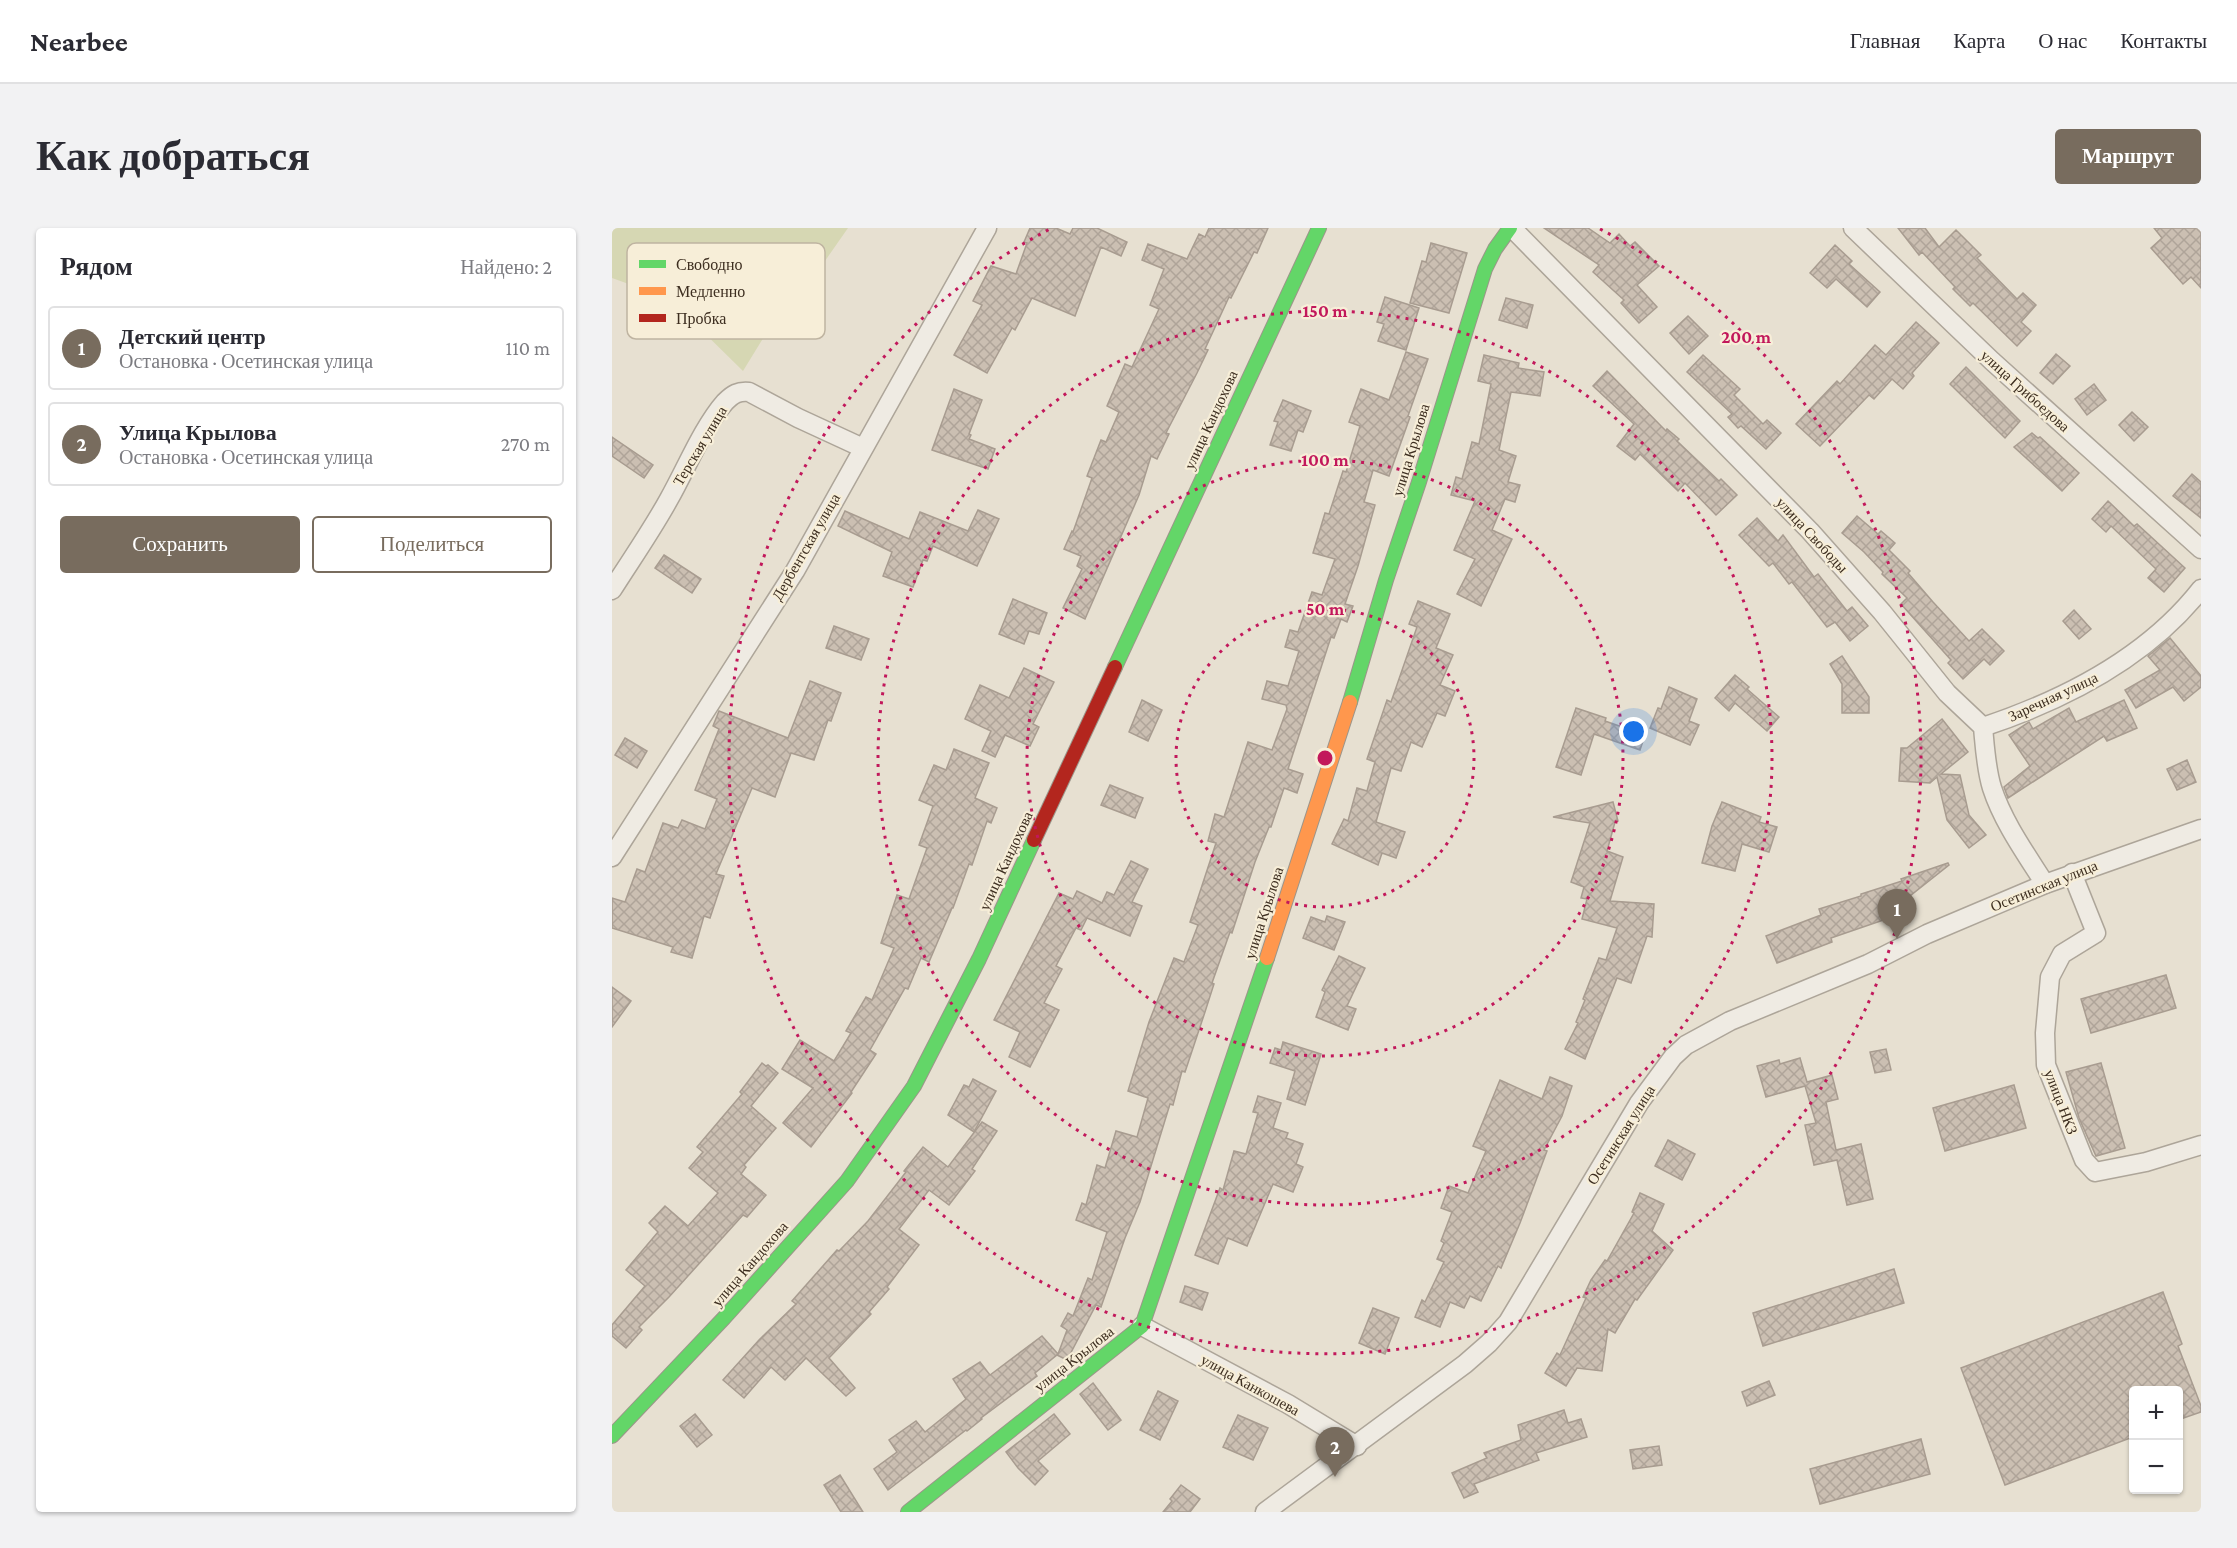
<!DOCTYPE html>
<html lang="ru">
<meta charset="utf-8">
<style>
:root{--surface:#fff;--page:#f2f2f3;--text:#2b2b33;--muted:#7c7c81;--line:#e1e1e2;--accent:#786c5e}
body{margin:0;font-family:"Crimson Pro",serif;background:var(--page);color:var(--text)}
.controls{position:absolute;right:18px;bottom:18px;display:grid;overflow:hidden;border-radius:6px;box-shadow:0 2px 4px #0004}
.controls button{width:54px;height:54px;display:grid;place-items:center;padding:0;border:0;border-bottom:2px solid var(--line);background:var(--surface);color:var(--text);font:30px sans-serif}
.you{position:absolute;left:1022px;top:504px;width:21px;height:21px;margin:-15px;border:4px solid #fff;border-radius:50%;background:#1a73e8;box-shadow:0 0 0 9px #1a73e833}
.badge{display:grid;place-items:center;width:39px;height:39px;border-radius:50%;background:var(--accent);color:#fff;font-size:20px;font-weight:700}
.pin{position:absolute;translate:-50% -50px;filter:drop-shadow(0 2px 3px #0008)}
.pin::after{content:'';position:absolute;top:32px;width:21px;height:18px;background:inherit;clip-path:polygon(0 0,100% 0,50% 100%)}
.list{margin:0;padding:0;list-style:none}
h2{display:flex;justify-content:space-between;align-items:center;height:78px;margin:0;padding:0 24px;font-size:26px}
h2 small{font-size:20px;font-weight:400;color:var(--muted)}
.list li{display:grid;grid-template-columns:39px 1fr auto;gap:18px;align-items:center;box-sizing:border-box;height:84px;margin:0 12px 12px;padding:0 12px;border:2px solid var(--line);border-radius:6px}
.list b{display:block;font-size:22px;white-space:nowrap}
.list p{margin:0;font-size:20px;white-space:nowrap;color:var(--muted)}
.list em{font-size:20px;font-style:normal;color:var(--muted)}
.actions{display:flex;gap:12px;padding:18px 24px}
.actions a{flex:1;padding:14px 0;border:2px solid var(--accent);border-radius:6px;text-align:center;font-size:21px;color:var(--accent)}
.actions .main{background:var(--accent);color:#fff}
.map{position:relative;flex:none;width:1589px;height:1284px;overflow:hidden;border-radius:6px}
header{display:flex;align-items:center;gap:36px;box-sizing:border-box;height:84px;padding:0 30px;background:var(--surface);border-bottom:2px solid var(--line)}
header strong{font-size:28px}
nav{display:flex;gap:33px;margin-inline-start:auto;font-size:21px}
.intro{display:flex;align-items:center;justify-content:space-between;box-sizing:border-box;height:144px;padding:0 36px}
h1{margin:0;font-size:42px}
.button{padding:15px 27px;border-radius:6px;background:var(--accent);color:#fff;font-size:21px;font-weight:700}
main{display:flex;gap:36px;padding:0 36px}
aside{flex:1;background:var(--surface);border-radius:6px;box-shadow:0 2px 4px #0004}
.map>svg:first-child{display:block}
.green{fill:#d6d7b3}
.building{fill:url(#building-cross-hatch);stroke:#a89c90;stroke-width:1.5}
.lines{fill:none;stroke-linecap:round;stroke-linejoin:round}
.street-casing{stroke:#ada599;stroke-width:21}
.fast-casing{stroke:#9c958a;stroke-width:16}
.slow-casing{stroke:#9c958a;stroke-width:16}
.jam-casing{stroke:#9c958a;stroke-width:16}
.street{stroke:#efebe3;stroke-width:18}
.fast{stroke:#63d668;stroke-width:14}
.slow{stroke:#ff974d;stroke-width:14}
.jam{stroke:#b3261e;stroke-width:14}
.ring{fill:none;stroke:#c2185b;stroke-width:3;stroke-dasharray:3 6}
.labels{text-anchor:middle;stroke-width:4.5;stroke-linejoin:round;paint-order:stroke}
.street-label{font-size:15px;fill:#3d2e20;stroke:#f7eed8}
.key{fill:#f7eed8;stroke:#bfb4a1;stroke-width:1.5}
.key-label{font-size:16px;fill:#3d2e20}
.centre{fill:#c2185b;stroke:#f7eed8;stroke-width:3}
.ring-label{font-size:18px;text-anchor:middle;font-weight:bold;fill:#c2185b;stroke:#f7eed8;stroke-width:4.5;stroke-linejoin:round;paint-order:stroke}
</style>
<header>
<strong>Nearbee</strong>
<nav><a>Главная</a><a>Карта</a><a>О нас</a><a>Контакты</a></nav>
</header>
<div class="intro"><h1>Как добраться</h1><a class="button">Маршрут</a></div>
<main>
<aside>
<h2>Рядом<small>Найдено: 2</small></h2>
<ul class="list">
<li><span class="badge">1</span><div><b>Детский центр</b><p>Остановка · Осетинская улица</p></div><em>110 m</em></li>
<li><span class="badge">2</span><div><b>Улица Крылова</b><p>Остановка · Осетинская улица</p></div><em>270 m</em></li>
</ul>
<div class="actions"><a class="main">Сохранить</a><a>Поделиться</a></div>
</aside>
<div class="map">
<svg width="1589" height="1284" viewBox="0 0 1589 1284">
<defs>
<pattern id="building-cross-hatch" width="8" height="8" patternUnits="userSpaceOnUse" patternTransform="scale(1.5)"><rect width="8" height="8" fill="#cbbfb2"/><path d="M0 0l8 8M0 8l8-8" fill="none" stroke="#afa499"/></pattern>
</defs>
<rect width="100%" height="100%" fill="#e7e0d1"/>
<!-- green -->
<path class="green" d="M0,0H236L199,53L183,58L131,143L71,84L25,59L0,50Z"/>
<!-- building -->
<g class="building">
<path d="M418,0H444L458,6L461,0H485L515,14L509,28L489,19L463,88L420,70L403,102L400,100L375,145L342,127L370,77L361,73L379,38L404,46L415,15L412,14Z"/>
<path d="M597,0H656L645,25L642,24L619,70L617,69L593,121L596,122L585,145L554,205L557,206L545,231L539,228L527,267L473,391L451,380L470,341L465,338L469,328L452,321L460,303L461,304L480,250L475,248L489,212L494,214L507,184L495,178L513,136L520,139L547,81L538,77L552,41L530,32L536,16L575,31L587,6L593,9Z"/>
<path d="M932,0H976L998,15L1007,6L1018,18L1023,14L1047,38L1025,57L1045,79L1027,95L1009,75L1012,72L981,44L987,37Z"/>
<path d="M1286,0H1313L1327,19L1344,2L1369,27L1365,30L1405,71L1411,65L1424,77L1409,94L1419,103L1405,118L1361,75L1358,78L1341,61L1343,59L1310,24L1307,27Z"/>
<path d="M1542,0H1589V60L1579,49L1571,56L1539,20L1550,10Z"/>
<path d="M819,15L855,25L837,85L798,75L810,33L814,34Z"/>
<path d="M1223,17L1240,33L1237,36L1268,64L1255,79L1224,51L1215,60L1198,45Z"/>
<path d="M773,69L807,80L794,122L766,113L772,96L765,94Z"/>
<path d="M894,70L921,77L915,100L887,92Z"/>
<path d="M1076,88L1096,108L1077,126L1058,105Z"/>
<path d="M1304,94L1327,115L1300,145L1302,148L1291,161L1280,151L1262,171L1257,167L1208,218L1184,196L1225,153L1228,156L1263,117L1274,127Z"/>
<path d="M794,124L816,131L796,188L798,189L777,248L761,242L752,274L763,277L746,338L733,376L741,378L735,394L729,391L722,410L719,409L676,541L691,546L685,565L672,560L659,599H657L643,634L620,705L618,704L600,755L602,756L592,787L573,844L570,843L561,877L558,876L528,974L513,1010L489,1079L484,1077L455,1132L445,1127L423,1145L425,1148L369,1190L370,1191L355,1203L354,1202L276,1262L262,1241L285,1224L277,1212L304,1193L313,1204L354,1171L341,1151L368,1134L378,1147L430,1108L446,1126L455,1102L449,1098L456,1085L461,1088L476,1050L480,1052L495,1004L464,992L470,975L474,977L485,937L493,940L504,903L525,909L536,870L516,863L537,794L562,730L572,734L586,697L578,694L604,615L596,613L603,586L612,589L636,514L660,522L675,481L674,477L650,471L655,453L676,458L687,423L673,419L678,402L686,404L700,364L710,367L723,331L701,325L713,285L717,286L731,243L734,244L748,198L737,194L749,161L777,172Z"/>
<path d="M1444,126L1458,138L1441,156L1428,145Z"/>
<path d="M872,127L907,135L906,140L932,144L928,168L899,164L887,222L904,228L896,254L908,257L903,274L893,271L880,302L900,311L869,378L845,366L863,331L842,322L863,273L839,267L844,249L850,251L860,214L867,216L879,156L866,153Z"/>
<path d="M1091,127L1128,161L1122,167L1151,196L1155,192L1169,205L1154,221L1129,198L1126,200L1116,189L1120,186L1075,144Z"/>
<path d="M1354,139L1408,193L1393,210L1338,156Z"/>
<path d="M995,143L1054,203L1055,201L1067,211L1065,213L1107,253L1109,251L1125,267L1104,287L1073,255L1066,263L1028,226L1023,232L1005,218L1022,196L981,158Z"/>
<path d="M1482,156L1494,172L1475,187L1463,171Z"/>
<path d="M342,161L370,172L357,206L359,207L357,211L383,221L376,241L320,222Z"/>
<path d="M671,172L699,183L691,204L686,202L679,223L658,217L666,194L662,193Z"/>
<path d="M1520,184L1536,199L1522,213L1507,197Z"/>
<path d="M1420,205L1426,210L1428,209L1467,245L1450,263L1402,219Z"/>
<path d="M0,209L41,237L32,250L0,228Z"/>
<path d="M1580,246L1589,254V290L1561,268Z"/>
<path d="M1496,273L1522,298L1525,296L1573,340L1552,364L1536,350L1544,341L1499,298L1494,304L1480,291Z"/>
<path d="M366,282L387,291L365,338L321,318L315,333L311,332L301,359L271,348L280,324L226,298L233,283L297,311L308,284L356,303Z"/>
<path d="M1245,288L1266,306L1269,303L1283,315L1277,322L1298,343L1296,345L1321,374L1357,413L1370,401L1392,423L1378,437L1372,431L1351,451L1336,435L1339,432L1289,376L1295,370L1270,346L1271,344L1252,324L1230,305Z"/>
<path d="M1145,290L1166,313L1171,307L1202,349L1206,346L1235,383L1240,379L1256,398L1238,413L1223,394L1215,399L1180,354L1177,356L1161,335L1157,338L1127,307Z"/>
<path d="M52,327L89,351L80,365L43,340Z"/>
<path d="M401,371L435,385L427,406L417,403L412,416L387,406Z"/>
<path d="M806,373L838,386L824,420L841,427L828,457L843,463L833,488L825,485L810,519L799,514L789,543L779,540L764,594L793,604L784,630L770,625L766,637L720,616L732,591L736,593L745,560L755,563L763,534L755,531L775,472L779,474L805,399L797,396Z"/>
<path d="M1462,382L1479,401L1467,411L1451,393Z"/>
<path d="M222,398L257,411L249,432L214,420Z"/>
<path d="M1558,410L1589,448V459L1572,473L1561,459L1524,480L1513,462L1548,442L1536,428Z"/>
<path d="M1230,428L1257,469V485H1230V456L1218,436Z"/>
<path d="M412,440L442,454L421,496L427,499L418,518L393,507L383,529L370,523L379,503L353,491L368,457L397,470Z"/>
<path d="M1123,447L1137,459L1135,461L1167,489L1155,503L1123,475L1117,483L1103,470Z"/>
<path d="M198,453L229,465L219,493L216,492L202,532L179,525L163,569L140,560L104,646L112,648L98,690L92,688L80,730L59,724L61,719L0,700V670L13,674L25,641L33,644L51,595L66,600L70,592L93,601L105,571L83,562L107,501L101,498L107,483L176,510Z"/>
<path d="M1057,459L1085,471L1077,493L1087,497L1078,517L1038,500L1046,480L1049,481Z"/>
<path d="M530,472L550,482L536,513L517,504Z"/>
<path d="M1512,472L1525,500L1495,513L1492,508L1396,570L1392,559L1418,538L1397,507L1417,494L1421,501L1457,480L1464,494Z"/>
<path d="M964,480L994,490L993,493L1033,507L1028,522L982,506L969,547L944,539Z"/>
<path d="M1330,491L1356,524L1329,546L1348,547L1357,587L1374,607L1357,620L1335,592L1325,549L1318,555L1287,553L1289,520H1295Z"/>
<path d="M13,510L35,523L25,540L3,527Z"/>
<path d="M342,521L377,535L363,570L385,580L379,595L375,593L360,637L357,636L341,680H340L317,734L309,730L296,761L293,760L258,822L264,826L239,864L240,865L199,919L171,895L201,860L170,841L188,812L222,833L239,805L234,803L254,769L260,772L282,720L269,715L285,667L297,671L315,620L307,617L321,578L307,572L322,537L334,542Z"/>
<path d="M1575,532L1584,554L1565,562L1555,541Z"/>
<path d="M498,557L531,570L523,590L489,577Z"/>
<path d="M1001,574L1006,593L1003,594L995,623L1011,629L998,673L1042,676L1040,709L1035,708L1019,755L1005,750L973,831L953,821L966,795L964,794L973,772L971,771L987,730L994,732L1005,700L970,691L975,671L969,670L972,659L959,654L978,595L941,589Z"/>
<path d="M1110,574L1149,589L1147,594L1165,599L1157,624L1130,616L1123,643L1090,635L1100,598Z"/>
<path d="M519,633L536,641L520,674L530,678L518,708L475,690L469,702L464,700L444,738L450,741L432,775L447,782L418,839L397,829L408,804L382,792L447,665L461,671L465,663L490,675L495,664L502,667Z"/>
<path d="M1336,635L1337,637L1298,668L1303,676L1285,683L1286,687L1219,710L1220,714L1165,735L1154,708L1209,687L1207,681L1249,668V666L1290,653L1289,651Z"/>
<path d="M715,688L733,694L722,722L691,710L699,689L713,694Z"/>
<path d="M727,728L753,740L735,778L744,781L736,802L704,789L713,764L710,762Z"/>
<path d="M1554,747L1564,780L1479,805L1469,771Z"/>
<path d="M0,759L19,773L0,799Z"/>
<path d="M671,814L709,826L693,877L675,871L683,843L658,835L663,820L669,822Z"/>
<path d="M1274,821L1279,842L1263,845L1258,824Z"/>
<path d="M1188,830L1195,854L1220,847L1226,871L1214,874L1224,922L1249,916L1261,971L1235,977L1225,932L1202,937L1193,897L1204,895L1193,858L1154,869L1145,838L1167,832L1168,836Z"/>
<path d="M150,835L154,838L156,837L166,845L139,878L164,900L132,937L134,939L129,946L154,967L135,989L131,987L57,1069L27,1099L30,1102L14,1120L0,1108V1097L33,1058L14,1042L46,1004L37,995L53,978L76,998L106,965L77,940L91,924L85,919L130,866L128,864Z"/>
<path d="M1489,835L1513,920L1484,928L1467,890L1454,844Z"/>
<path d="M938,849L960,858L950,888L932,922L935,923L908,995L889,1040L886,1038L869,1073L858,1068L852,1080L838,1074L828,1099L803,1089L810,1072L813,1074L832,1034L825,1031L832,1015L829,1013L840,984L829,980L837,958L856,965L874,923L861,918L888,852L930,871Z"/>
<path d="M361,851L384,863L362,904L336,887L352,857L357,859Z"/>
<path d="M1402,857L1414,900L1333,923L1321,880Z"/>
<path d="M646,868L669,875L661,900L676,905L674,910L691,916L684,936L691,939L681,964L661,956L635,1018L616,1010L606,1036L583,1027L608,960L611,962L622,923L634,926L646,885L641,884Z"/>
<path d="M370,894L385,903L360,941L363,943L337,977L317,962L287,1001L307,1017L275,1059L277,1061L257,1084L259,1086L217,1130L243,1160L234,1168L194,1130L173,1152L159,1139L132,1170L111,1152L147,1112L184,1076L180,1073L225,1022L227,1023L256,993L294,944L292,943L311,919L336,939Z"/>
<path d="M1056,912L1083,926L1070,952L1043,938Z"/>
<path d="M1028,965L1052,976L1040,1003L1061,1022L1025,1072L1023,1071L1003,1105L996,1101L990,1143L965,1140L954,1158L933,1145L945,1125L948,1127L974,1070L971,1069L979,1052L993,1032L995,1033L1022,985L1020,984Z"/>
<path d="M1282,1041L1292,1075L1151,1118L1141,1085Z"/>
<path d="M573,1058L596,1065L590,1082L568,1074Z"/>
<path d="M1551,1064L1570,1116L1566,1118L1589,1178V1184L1566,1192V1162H1521V1209L1393,1257L1349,1140Z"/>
<path d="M761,1080L787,1090L773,1126L747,1115Z"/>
<path d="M1157,1153L1163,1167L1135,1178L1130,1164Z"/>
<path d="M481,1155L509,1192L496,1202L468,1166Z"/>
<path d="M546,1163L566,1173L548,1212L528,1202Z"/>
<path d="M952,1182L956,1195L969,1191L975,1209L924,1225L927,1232L862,1256L866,1264L852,1270L840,1245L875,1230L872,1225L909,1212L906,1197Z"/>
<path d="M83,1186L100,1207L85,1219L68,1198Z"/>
<path d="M442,1186L458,1206L426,1233L436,1243L423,1257L406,1240L394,1224Z"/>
<path d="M626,1187L656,1200L641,1232L611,1219Z"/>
<path d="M1309,1211L1318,1246L1208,1276L1198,1241Z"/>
<path d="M1047,1218L1050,1237L1021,1241L1018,1222Z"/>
<path d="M228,1247L251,1284H229L212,1257Z"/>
<path d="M569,1257L588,1271L578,1284H551L560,1273L558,1271Z"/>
</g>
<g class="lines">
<defs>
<g id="street">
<path d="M900,0L1198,303L1270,384L1335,465L1371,499C1373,520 1374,541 1380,560C1391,594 1414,626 1433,656"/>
<path d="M1241,0L1380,133L1589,321"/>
<path d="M0,362C19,332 40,302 57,271C74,241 91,199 113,174C121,166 126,163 137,164L186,190L251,220"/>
<path d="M1371,499C1452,472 1535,430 1589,361"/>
<path d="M0,629L183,343L375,0"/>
<path d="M1460,645L1484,705L1450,726L1438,749L1433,805L1434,837L1472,932L1483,944L1534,934L1589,917"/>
<path d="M530,1098L676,1176L745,1218"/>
<path d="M653,1284L853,1136L877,1115L896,1094L1027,875L1061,829L1074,817L1118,793L1256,736L1315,706L1433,656L1589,601"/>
</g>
<g id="fast">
<path d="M503,439L707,0"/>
<path d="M738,474L774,352L807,254L873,41L883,21L898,0"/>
<path d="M0,1208L112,1090L235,953L302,858L367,731L422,612"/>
<path d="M296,1284L530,1098L655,730"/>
</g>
<path id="slow" d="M655,730L738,474"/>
<path id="jam" d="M422,612L503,439"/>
</defs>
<!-- street casing -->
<use href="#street" class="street-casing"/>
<!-- fast casing -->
<use href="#fast" class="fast-casing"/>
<!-- slow casing -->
<use href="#slow" class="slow-casing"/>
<!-- jam casing -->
<use href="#jam" class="jam-casing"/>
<!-- street -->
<use href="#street" class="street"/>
<!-- fast -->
<use href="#fast" class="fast"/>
<!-- slow -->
<use href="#slow" class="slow"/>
<!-- jam -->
<use href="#jam" class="jam"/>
</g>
<!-- distance rings -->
<g class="ring">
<circle cx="713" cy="530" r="149"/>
<circle cx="713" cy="530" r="298"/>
<circle cx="713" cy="530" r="447"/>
<path d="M988 1A596 596 0 1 1 438 1"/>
</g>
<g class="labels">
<!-- street labels -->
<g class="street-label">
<text transform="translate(1413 163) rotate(42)" y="5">улица Грибоедова</text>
<text transform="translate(599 192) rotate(-65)" y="5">улица Кандохова</text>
<text transform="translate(88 218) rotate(-59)" y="5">Терская улица</text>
<text transform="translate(799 222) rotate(-73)" y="5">улица Крылова</text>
<text transform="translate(1200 307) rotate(47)" y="5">улица Свободы</text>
<text transform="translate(194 319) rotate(-60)" y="5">Дербентская улица</text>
<text transform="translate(1441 469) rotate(-25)" y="5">Заречная улица</text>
<text transform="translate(394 633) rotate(-65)" y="5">улица Кандохова</text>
<text transform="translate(1432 658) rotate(-22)" y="5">Осетинская улица</text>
<text transform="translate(652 685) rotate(-72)" y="5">улица Крылова</text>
<text transform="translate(1449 874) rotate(69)" y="5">улица НКЗ</text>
<text transform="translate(1009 907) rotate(-58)" y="5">Осетинская улица</text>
<text transform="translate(138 1036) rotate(-49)" y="5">улица Кандохова</text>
<text transform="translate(462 1131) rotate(-38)" y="5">улица Крылова</text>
<text transform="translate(638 1157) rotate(29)" y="5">улица Канкошева</text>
</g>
</g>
<!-- legend -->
<rect x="15" y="15" width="198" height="96" rx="9" class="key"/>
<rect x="27" y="32" width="27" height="8" fill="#63d668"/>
<rect x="27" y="59" width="27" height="8" fill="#ff974d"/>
<rect x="27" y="86" width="27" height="8" fill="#b3261e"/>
<g class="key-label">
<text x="64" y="42">Свободно</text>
<text x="64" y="69">Медленно</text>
<text x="64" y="96">Пробка</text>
</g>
<circle cx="713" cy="530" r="9" class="centre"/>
<g class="ring-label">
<text x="713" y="89">150 m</text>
<text x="1134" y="115">200 m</text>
<text x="713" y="238">100 m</text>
<text x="713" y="387">50 m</text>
</g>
</svg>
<div class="controls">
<button>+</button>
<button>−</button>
</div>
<div class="you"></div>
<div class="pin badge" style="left:1285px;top:711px">1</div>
<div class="pin badge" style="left:723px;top:1249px">2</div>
</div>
</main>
